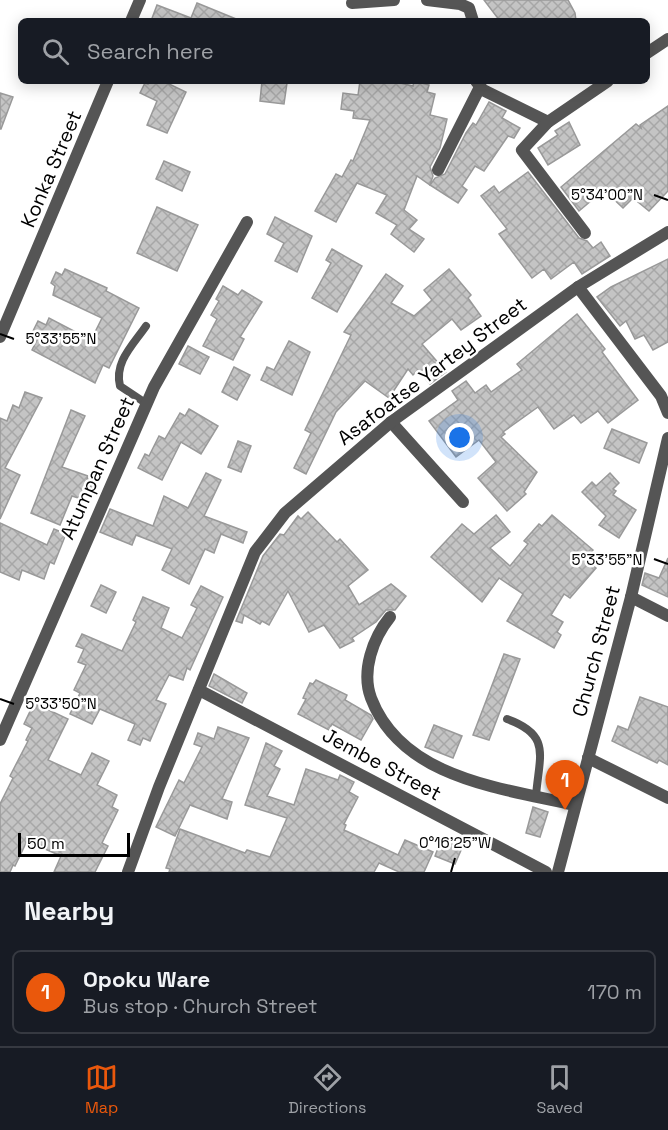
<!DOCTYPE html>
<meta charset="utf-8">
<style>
:root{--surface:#171b24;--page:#20242c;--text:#f1f3f6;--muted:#9ea1a6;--line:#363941;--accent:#ea580c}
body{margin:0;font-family:"Space Grotesk",sans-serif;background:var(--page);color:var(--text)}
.scale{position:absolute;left:18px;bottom:15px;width:112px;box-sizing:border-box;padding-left:6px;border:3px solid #000;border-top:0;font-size:16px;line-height:21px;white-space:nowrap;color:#000;-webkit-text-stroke:4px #fff;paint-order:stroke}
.you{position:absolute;left:460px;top:438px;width:21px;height:21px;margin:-15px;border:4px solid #fff;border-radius:50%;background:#1a73e8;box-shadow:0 0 0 9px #1a73e833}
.badge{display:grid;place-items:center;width:39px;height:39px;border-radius:50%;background:var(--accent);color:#fff;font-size:20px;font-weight:700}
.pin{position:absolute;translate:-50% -50px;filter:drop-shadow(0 2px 3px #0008)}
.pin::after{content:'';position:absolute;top:32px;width:21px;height:18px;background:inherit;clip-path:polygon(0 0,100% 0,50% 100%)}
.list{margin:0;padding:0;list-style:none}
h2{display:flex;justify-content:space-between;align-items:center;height:78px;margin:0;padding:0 24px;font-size:26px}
h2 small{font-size:20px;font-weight:400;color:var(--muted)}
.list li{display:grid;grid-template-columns:39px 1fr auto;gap:18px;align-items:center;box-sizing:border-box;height:84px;margin:0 12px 12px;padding:0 12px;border:2px solid var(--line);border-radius:9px}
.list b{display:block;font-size:22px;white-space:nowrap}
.list p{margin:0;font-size:20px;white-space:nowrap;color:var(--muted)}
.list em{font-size:20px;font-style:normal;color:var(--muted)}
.icon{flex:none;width:33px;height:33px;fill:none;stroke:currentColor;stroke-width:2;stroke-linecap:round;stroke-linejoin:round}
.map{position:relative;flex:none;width:668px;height:872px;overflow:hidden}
.search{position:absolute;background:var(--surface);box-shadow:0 3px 15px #0003;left:18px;right:18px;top:18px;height:66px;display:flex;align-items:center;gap:15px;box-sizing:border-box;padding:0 21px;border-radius:9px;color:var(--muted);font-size:22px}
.sheet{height:174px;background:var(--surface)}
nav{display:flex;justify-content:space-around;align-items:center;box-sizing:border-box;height:84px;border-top:2px solid var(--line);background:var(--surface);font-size:16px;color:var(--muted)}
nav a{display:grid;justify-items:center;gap:3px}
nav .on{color:var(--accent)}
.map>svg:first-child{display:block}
.building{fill:url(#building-cross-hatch);stroke:#999;stroke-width:1.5}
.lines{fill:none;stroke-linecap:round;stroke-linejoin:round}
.lane{stroke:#555;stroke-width:8}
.street{stroke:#555;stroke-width:12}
.ticks{fill:none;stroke:#000;stroke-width:2}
.labels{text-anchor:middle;stroke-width:5;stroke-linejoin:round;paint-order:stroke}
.street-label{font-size:20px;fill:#000;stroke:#fff}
.ticks-label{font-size:15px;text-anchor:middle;fill:#000;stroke:#fff;stroke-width:5;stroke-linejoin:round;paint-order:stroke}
</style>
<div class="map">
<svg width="668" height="872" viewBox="0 0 668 872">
<defs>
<pattern id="building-cross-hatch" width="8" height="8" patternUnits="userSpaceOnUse" patternTransform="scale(1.5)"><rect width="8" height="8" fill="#c4c4c4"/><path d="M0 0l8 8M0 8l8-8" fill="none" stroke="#a7a7a7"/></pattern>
</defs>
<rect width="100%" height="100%" fill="#fff"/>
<!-- building -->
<g class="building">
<path d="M484,0H568L575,13L576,21H500Z"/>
<path d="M197,3L241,21H151L157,5L191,18Z"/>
<path d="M150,81H163L186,92L167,133L147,125L157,101L140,93L145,83L148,84Z"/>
<path d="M262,81L287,83L284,104L260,101Z"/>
<path d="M360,81H392L413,86L414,81L429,85L427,92L435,94L430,115L447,119L440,148L430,167L433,176L430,185L417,176L404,210L417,220L409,229L424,239L414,252L391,234L397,225L376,213L387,195L357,183L336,222L315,211L336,174L342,177L351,160L353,161L370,120L353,118L354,111L341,109L343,93L358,95Z"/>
<path d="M0,93L13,97L1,129H0Z"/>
<path d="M489,102L506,111L502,118L520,128L514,138L508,136L484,171L475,166L462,186L467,190L458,203L430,185L435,178L445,174L466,133L473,123L476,125Z"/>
<path d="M668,106V191L649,211L633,198L623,208L604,190L579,211L561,187L636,124L641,128L640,125Z"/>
<path d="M569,122L580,145L548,165L538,148L558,135L555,131Z"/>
<path d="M164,161L190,172L182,191L156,179Z"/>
<path d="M528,172L579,238L587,241L593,248L601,242L610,256L582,274L574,262L551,279L544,269L532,278L499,234L507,229L481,196L494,186L499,193Z"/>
<path d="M157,207L198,225L177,271L137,253Z"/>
<path d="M275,217L312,236L297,272L275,261L284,243L267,234Z"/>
<path d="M332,249L362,266L337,312L312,298L331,263L326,260Z"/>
<path d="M668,259V342L653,350L644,335L635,339L626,321L620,326L597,297L611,287Z"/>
<path d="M65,269L107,288L106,291L139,308L109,368L103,365L95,383L32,350L37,340L30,337L38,321L46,325L49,318L91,340L102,318L53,295L55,286L51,283L56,272L62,275Z"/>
<path d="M449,269L471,295L468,298L481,316L461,330L452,319L422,344L446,372L430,384L418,370L413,375L408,369L389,398L365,381L336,412L306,474L294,468L311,433L305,430L351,335L344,332L386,274L403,286L391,303L414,316L432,300L424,290Z"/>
<path d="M223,286L238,295L242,290L262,302L240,337L244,339L233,360L203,346L217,319L211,315L219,301L216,299Z"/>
<path d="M577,314L605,349L602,352L638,400L608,423L598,411L581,423L574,415L554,429L538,407L503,432L505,434L501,437L537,472L524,492L526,494L507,511L478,478L496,462L479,440L456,457L429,421L458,400L452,391L466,381L475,393L486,385L491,392L522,370L517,364Z"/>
<path d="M289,341L310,352L292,395L261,380L267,367L274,370Z"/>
<path d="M188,346L209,357L200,374L179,364Z"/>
<path d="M234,367L250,375L237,400L222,392Z"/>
<path d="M25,392L42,398L5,468L20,475L0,519V418L7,421L13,405L19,408Z"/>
<path d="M189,409L218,426L201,454L181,442L162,480L138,468L145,454L149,456L159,436L165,439L180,413L185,416Z"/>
<path d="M71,410L85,416L62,467L88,476L87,479L95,481L88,501L72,496L60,525L31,513Z"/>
<path d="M612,429L647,443L639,463L604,448Z"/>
<path d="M238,441L251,446L241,472L228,467Z"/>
<path d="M206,473L221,480L204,516L247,532L243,543L221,534L214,553L205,549L189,584L162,570L172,549L136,535L132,545L100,532L110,509L153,526L164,496L188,508Z"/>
<path d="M610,473L619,483L613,489L616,491L613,495L636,510L619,538L599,525L606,516L582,492L592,482L596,486Z"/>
<path d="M308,512L337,542L340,539L368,570L348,586L359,605L391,584L406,596L395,610H386L376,622L352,638L354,641L340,648L324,625L309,632L288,591L269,625L262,621L260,624L244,615L242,623L236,621L263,556L280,534L284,535L298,516L301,519Z"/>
<path d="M496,515L510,532L490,548L510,566L528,544L524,541L539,524L542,526L552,515L593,550L585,559L596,568L570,598L564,594L551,615L563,622L557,632L561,635L554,648L507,621L523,594L499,578L482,602L431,557L462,524L474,534Z"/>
<path d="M0,523L47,545L54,529L66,534L54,564L50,562L44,579L22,570L19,580L0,572Z"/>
<path d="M668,558V597L642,585L645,573L659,578Z"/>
<path d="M101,585L116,592L106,613L91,606Z"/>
<path d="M201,586L223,597L190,670L187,668L183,680L169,675L156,700L166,704L150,741L143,738L140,745L128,740L135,724L100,709L92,724L70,714L80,693L74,690L86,665L78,662L84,649L76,646L82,634L122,651L136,622L133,620L143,597L169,608L161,628L182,638L197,608L191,605Z"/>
<path d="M504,654L520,659L489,740L473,735Z"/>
<path d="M214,674L247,693L242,703L209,686Z"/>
<path d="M316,680L347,695L345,700L371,715L373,719L361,740L332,724L329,730L298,714L306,699L303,698L310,683L313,684Z"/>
<path d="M640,697L668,707V765L659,760L657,763L612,741L618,726L628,730Z"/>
<path d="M34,703L68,719L48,760L81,775L92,753L109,761L97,785L117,795L112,807L118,810L102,843L108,846L95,872H54L61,856L27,841L15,866L13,865L10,872H0V804L13,778L10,776L28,741L26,740L32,728L24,724Z"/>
<path d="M434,725L462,736L453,758L425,747Z"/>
<path d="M218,727L249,738L222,799L232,802L227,819L190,805L175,836L156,827L179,780L184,783L202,747L194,744L198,733L214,739Z"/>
<path d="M266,743L282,751L274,766L280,769L267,796L294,805L306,769L338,780L340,775L354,782L349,792L358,797L344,824L346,825L344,830L398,855L405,840L433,852L424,872H399L379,863L374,872H169L170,869L166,868L180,829L245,853L247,850L270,857L287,818L245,805Z"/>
<path d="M533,807L548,812L540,837L526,833Z"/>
<path d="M441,840L462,848L455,864L435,856Z"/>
</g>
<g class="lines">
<!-- lane -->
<g class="lane">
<path d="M146,326C133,345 114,362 120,386L147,404"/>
<path d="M507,719C552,735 539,756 536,796"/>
</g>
<!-- street -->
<g class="street">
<path d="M427,0L460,4L469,8L473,21"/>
<path d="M352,3L394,0"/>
<path d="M131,21L140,0"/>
<path d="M647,53L668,39"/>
<path d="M476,81L483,90L548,122L608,81"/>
<path d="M548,122L522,150L585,233"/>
<path d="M438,170L480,87"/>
<path d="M578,287L661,396L668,413"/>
<path d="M0,337L108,81"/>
<path d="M391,422L463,502"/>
<path d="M631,597L668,616"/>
<path d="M390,617C373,638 361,671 371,698C402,779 502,788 575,805"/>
<path d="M199,690L546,872"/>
<path d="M0,740L154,387L247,222"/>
<path d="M588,758L668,798"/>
<path d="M128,872L159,787L255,552L285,513L391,422L578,287L668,232"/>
<path d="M558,872L631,597L668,438"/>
</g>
</g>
<!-- ticks -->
<path class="ticks" d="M654,195L668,200M0,334L14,339M654,559L668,564M0,699L14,704M451,872L455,858"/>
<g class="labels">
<!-- street labels -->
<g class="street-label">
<text transform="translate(51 169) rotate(-67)" y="7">Konka Street</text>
<text transform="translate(432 371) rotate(-37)" y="7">Asafoatse Yartey Street</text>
<text transform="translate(97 468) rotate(-66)" y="7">Atumpan Street</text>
<text transform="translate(596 651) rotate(-75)" y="7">Church Street</text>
<text transform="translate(382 764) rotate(28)" y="7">Jembe Street</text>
</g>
</g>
<g class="ticks-label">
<text x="607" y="200">5°34'00"N</text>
<text x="61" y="344">5°33'55"N</text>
<text x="607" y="565">5°33'55"N</text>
<text x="61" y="709">5°33'50"N</text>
<text x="455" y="848">0°16'25"W</text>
</g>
</svg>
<div class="scale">50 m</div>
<div class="you"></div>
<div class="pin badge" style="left:565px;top:810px">1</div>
<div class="search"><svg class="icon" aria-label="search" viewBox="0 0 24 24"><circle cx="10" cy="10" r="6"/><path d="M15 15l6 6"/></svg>Search here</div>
</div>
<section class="sheet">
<h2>Nearby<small></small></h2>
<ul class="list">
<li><span class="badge">1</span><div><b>Opoku Ware</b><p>Bus stop · Church Street</p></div><em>170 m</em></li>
</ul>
</section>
<nav>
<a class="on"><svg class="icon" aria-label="map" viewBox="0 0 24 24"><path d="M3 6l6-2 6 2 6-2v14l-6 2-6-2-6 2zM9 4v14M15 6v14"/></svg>Map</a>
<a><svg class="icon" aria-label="directions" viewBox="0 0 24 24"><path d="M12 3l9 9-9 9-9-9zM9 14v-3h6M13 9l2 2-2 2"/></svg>Directions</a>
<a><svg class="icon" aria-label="saved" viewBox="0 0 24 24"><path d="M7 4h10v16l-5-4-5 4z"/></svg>Saved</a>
</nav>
